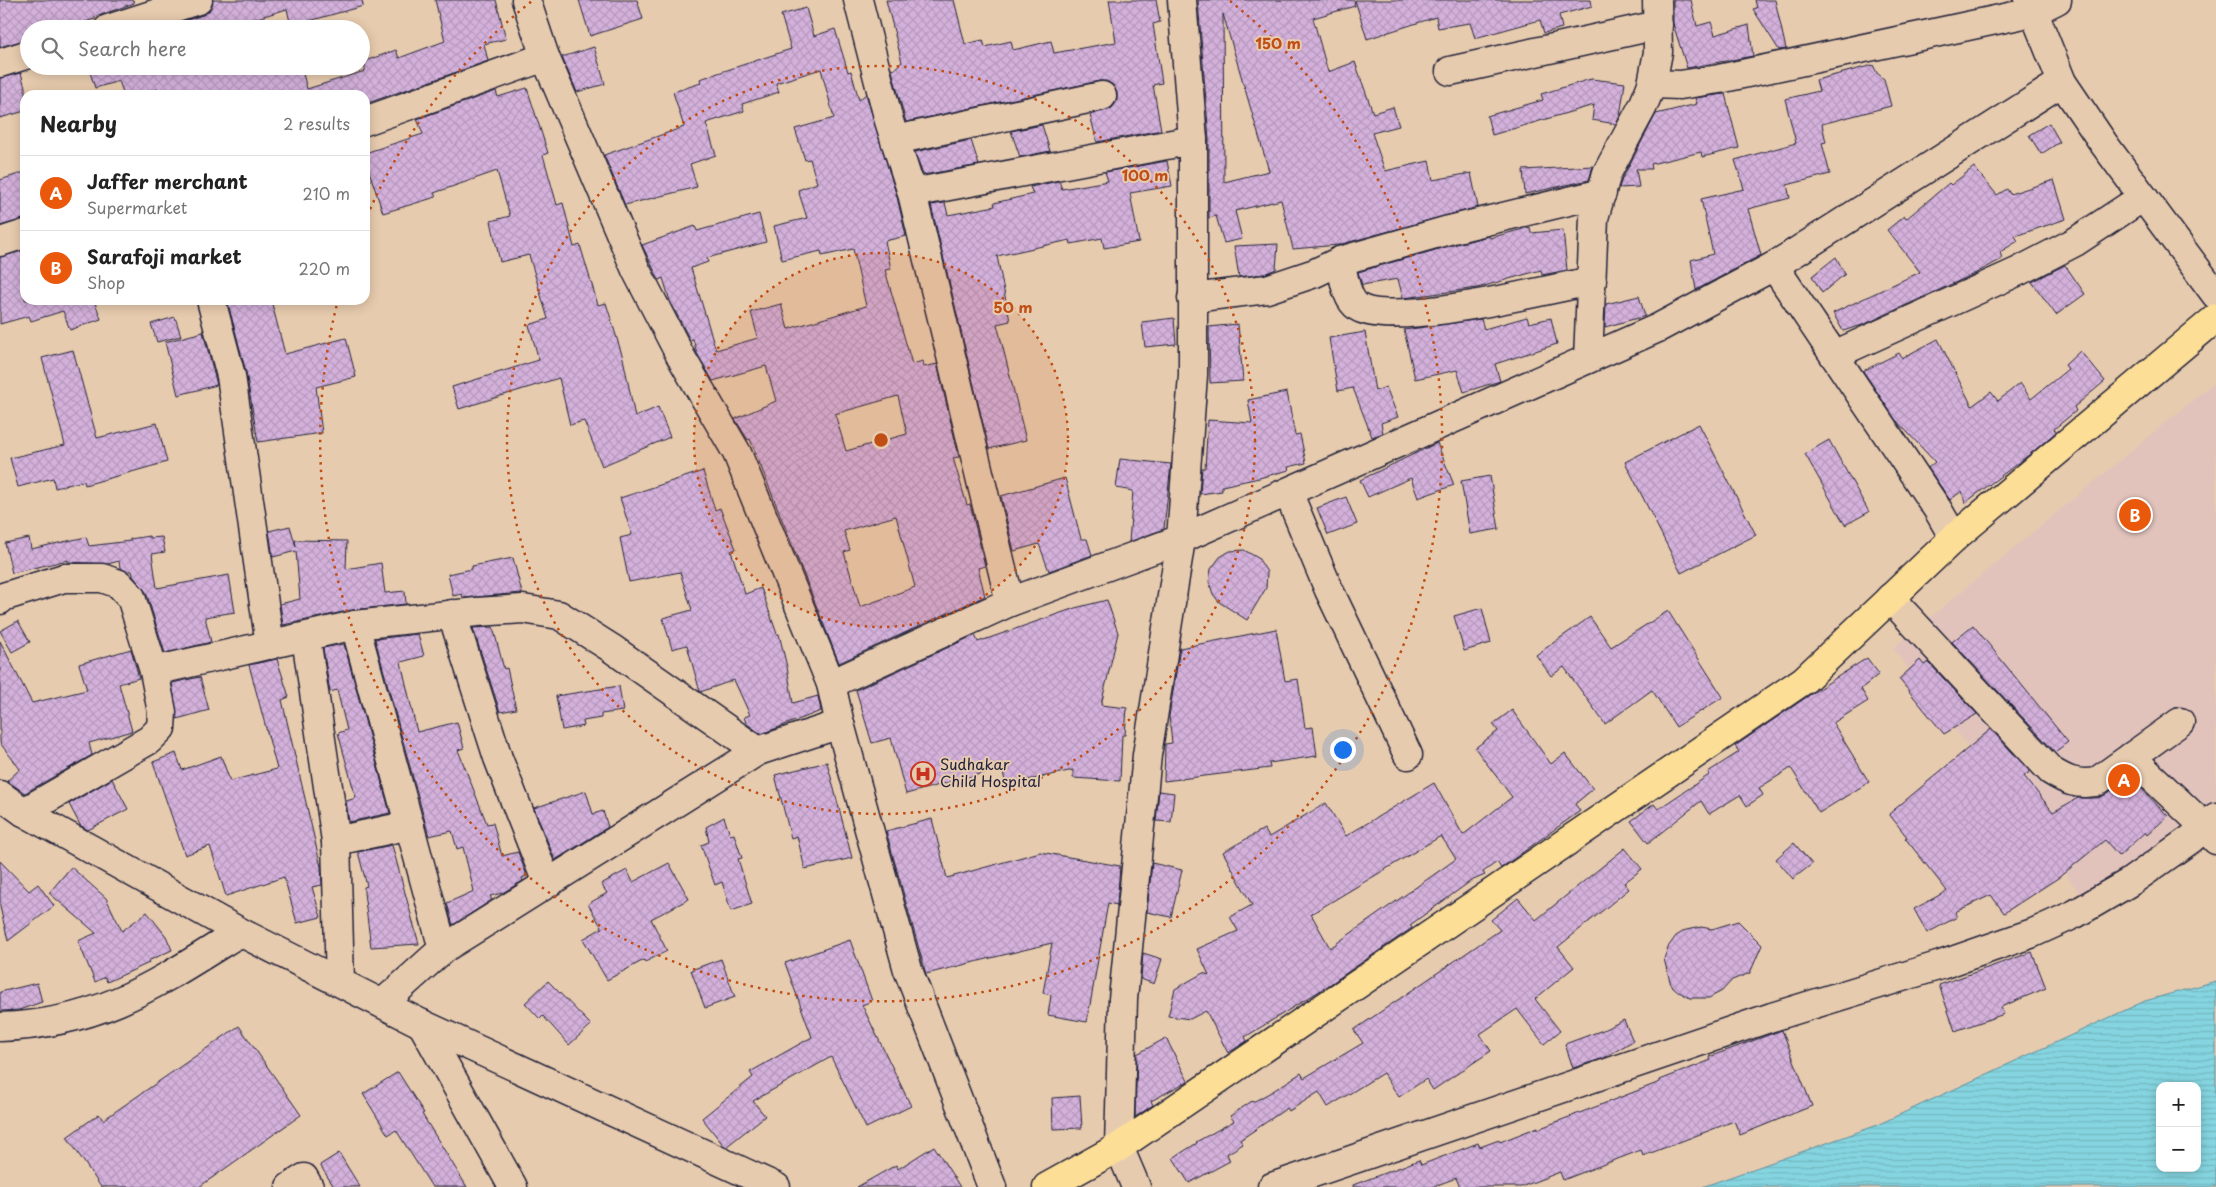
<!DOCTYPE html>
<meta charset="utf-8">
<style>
:root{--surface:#fff;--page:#f6f6f6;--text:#222;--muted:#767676;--line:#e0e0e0;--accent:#ea580c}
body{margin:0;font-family:"Playpen Sans",sans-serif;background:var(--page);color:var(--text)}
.controls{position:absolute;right:15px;bottom:15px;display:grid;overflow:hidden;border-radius:10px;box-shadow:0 2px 12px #0003}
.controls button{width:45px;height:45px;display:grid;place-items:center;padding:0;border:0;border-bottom:1px solid var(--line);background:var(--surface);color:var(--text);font:25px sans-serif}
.you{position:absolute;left:1342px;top:749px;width:18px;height:18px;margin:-12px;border:4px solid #fff;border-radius:50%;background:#1a73e8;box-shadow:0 0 0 8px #1a73e833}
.badge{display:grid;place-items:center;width:32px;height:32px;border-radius:50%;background:var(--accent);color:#fff;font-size:16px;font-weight:700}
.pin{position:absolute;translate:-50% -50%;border:2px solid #fff;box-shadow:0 1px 5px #0006}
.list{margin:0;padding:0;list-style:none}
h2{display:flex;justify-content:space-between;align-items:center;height:65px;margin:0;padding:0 20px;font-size:21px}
h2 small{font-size:16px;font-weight:400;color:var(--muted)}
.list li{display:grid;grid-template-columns:32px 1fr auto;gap:15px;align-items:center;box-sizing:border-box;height:75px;padding:0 20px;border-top:1px solid var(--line)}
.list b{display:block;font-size:19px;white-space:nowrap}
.list p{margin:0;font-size:16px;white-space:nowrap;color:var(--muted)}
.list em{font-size:16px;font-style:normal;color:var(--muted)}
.icon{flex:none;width:28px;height:28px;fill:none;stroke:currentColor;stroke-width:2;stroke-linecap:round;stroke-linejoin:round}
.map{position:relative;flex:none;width:2216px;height:1187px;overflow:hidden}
.search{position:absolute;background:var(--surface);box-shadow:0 2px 12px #0003;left:20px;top:20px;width:350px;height:55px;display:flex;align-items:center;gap:12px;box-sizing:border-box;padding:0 18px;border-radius:28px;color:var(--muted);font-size:19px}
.panel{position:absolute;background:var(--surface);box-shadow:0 2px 12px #0003;left:20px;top:90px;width:350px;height:215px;border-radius:15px}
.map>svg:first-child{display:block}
.built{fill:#e1c3bc}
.water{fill:url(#water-rules);stroke:#5d8d9e;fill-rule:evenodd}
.building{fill:url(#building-cross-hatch);stroke:#22223b;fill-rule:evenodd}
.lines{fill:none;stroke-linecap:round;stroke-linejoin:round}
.minor-casing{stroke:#22223b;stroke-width:31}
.major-casing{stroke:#22223b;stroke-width:31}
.minor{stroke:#e7cbae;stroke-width:28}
.major{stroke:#fdde96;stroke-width:28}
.ring{fill:none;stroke:#c04e15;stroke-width:2.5;stroke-dasharray:2.5 5}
.labels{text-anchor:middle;stroke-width:4;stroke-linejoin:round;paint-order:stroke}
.poi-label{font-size:15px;fill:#22223b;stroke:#e7cbae;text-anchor:start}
.centre{fill:#c04e15;stroke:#e7cbae;stroke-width:2.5}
.ring-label{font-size:15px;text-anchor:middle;font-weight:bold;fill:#c04e15;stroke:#e7cbae;stroke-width:4;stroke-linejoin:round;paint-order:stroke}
</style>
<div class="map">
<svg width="2216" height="1187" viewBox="0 0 2216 1187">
<defs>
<pattern id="water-rules" width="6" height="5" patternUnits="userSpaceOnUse" patternTransform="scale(1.25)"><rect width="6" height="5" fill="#85d5e0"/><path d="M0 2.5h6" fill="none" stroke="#73b7c1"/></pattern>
<pattern id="building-cross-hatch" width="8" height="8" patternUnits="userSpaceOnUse" patternTransform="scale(1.25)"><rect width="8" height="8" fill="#d4b1db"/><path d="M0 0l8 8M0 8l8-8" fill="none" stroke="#b698bd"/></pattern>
</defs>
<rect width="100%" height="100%" fill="#e7cbae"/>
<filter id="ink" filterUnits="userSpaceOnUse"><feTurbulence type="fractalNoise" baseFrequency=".02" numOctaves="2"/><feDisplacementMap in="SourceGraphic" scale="10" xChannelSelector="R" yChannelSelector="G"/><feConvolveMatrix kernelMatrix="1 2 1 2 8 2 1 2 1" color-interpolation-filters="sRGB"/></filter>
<g filter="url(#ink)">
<!-- built -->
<path class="built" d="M2216,381V799L2091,908L1893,648Z"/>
<!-- water -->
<path class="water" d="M2216,981V1187H1702L1875,1126L2145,1001ZM2160,1086H2197V1168H2160Z"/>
<!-- building -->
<g class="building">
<path d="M0,0H133L134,3L95,17V19L61,29H29V39L0,47Z"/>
<path d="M213,0H362L363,6L291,26L287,9L221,29H172L171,25L203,15L209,11Z"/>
<path d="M435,0H496L506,39L484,44L488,61L365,104V95H159L157,89L137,95H124L119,81L95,88L88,66H301L307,89L365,71V61L396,50L399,58L445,41Z"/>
<path d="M579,0H637L643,19L590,36Z"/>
<path d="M886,0H954L965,44L983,40L985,47L1011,41L1013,50L1051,41L1054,53L1116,42L1109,0H1156L1160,22L1153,24L1162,83L1153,85L1161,130L1097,142L1090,115L1112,108L1117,101V93L1113,85L1107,81H1099L906,122L892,71L902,62Z"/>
<path d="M1198,0H1354L1355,6L1313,18L1328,72L1355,62L1373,113L1393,107L1399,126L1372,133L1385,171L1429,161L1433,180L1471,173L1478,207L1338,245L1293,249L1281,200L1235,211L1242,239L1224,243L1216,216L1209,218V139ZM1223,14L1269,171L1224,182Z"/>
<path d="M1355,0H1591L1592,6L1559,15L1562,28L1544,33L1540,20L1475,38L1470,23L1438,28L1436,17L1367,39Z"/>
<path d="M1673,0H1691L1697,26L1711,22L1715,35L1749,25L1753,56L1687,68L1673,24Z"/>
<path d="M1755,0H1775L1786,49L1779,50L1753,9L1757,8Z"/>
<path d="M806,8L814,36L835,29L848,72L851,71L859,100L866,94L897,197L906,236L885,241L891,269L885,270L912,364L923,361L924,367L937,364L959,457L953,458L967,505L970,504L985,566L978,568L985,596L839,663L750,439L748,440L735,419L776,401L766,366L713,381L697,353L693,339L690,340L670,301L663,278L659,280L642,245L695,226L697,231L759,214L766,242L707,258L708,262L691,268L716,350L758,338L751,312L781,304L788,329L866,306L853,249L822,256L821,251L782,260L774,226L807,218L798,190L817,183L810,159L805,160L795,129L834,118L821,69L776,83L779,92L742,104L744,111L706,123L716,155L690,164L697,187L625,205L604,155L684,127L673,92L701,83L700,79L791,49L781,15ZM898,396L907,434L846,451L835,414ZM896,516L915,587L860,607L844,552L850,550L844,531Z"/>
<path d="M594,47L605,84L577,92L562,57Z"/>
<path d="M1873,65L1877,73L1884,79L1891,106L1822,124L1826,142L1822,143L1830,174L1787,185L1790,198L1748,209L1761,255L1696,290L1691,260L1713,254L1701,199L1744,189L1735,160L1796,143L1785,99L1819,91L1816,80Z"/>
<path d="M21,73L25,87V111L0,118V78Z"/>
<path d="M1591,79L1625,83L1620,116L1616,124L1592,120L1594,105L1492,135L1487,116L1543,100L1541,94Z"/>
<path d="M527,88L548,153L543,155L557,205L563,203L574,247L580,245L598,305L606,303L623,358L635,417L658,407L670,437L602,466L584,421L570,425L559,378L459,409L452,387L539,360L529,325L548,319L529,255L500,262L491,221L510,216L497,171L434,193L436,197L383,213L365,159V153L423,134L417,119L496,91L498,97Z"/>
<path d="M1725,94L1739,148L1702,157L1701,152L1651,164L1652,169H1636L1639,187L1619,188L1622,179L1656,114L1697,104L1695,98Z"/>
<path d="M2049,123L2060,142L2041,154L2029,135Z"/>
<path d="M1042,125L1050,151L1020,157L1011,131Z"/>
<path d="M971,140L979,165L923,175L915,152Z"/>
<path d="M1167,161L1172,186L1130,193L1139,242L1104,248L1102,238L1071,244L1070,240L997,256L1010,321L997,324L1026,440L989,449L931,205L945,203L948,215L995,206L994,203L1033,194L1030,187L1059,181L1062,189L1108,181L1105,172Z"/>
<path d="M1593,166L1589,180L1525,194L1523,170Z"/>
<path d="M1974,167L1997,195L2007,189L2010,194L2054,180L2066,219L2015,236L2018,241L2000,252L2002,259L1976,273L1865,324L1843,331L1833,313L1920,272L1887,230L1904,216L1906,219L1949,183L1951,185Z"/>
<path d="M25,172V219L0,226V180Z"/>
<path d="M1530,227L1531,233L1563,230L1567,270L1542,275L1541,270L1477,288L1403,298L1398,279L1362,285L1358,272L1453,245L1489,236L1490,238Z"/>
<path d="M1278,244L1276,269L1264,274L1239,277L1234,246Z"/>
<path d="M25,250V300H94L101,319L70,330L63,311L31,321L29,316L0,324V257Z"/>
<path d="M1836,257L1845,274L1822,293L1812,276Z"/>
<path d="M2065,265L2085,294L2056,315L2032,282Z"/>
<path d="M1639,296L1645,316L1605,327L1606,304Z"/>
<path d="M227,300H271L285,354L346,338L356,377L316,387L322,433L258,442L246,372Z"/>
<path d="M175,317L181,336L157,342L151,324Z"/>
<path d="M1527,317L1529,323L1551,318L1557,344L1495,364L1500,381L1464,392L1457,370L1415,379L1404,330L1481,319L1484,329Z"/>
<path d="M1174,318L1176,344L1145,347L1142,322Z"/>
<path d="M1238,324L1243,381L1210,383L1209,327Z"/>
<path d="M203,332L217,385L178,395L165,342Z"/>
<path d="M1365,332L1375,391L1386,387L1398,417L1381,423L1383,433L1372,437L1353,388L1338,391L1329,338Z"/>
<path d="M1938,339L1972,406L1991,392L1998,401L2020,383L2031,399L2068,369L2065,365L2080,351L2105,381L2074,407L2076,411L2054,429L2056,432L2034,451L1965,503L1962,491L1950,500L1928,468L1935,462L1895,419L1863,371L1899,353L1902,358Z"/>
<path d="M73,350L97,438L157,423L167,462L85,485L84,481L55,488L53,478L18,487L10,458L65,445L42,358Z"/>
<path d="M1287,392L1295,435L1300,434L1306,463L1288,467L1289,470L1259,478L1222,486V491L1200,494L1202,468H1205L1208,420L1252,423L1248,400Z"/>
<path d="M1699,424L1756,535L1681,573L1625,462Z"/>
<path d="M1829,440L1869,512L1845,525L1805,454Z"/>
<path d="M1437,443L1454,485L1418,498L1411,478L1368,497L1360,480Z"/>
<path d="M1120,459L1171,464L1164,529L1129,542L1133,491L1116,488Z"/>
<path d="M703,471L715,510L720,508L736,549L731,551L745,594L761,588L777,634H779L787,667L793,703L818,696L821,711L761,734L746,723L744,717L750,715L734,680L700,692L687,645L672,649L663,618L692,610L680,572L629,582L620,538L632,535L620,498Z"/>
<path d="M1490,476L1499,529L1470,534L1461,481Z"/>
<path d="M1065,478L1081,539H1087L1092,555L1049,571L1039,544L1014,551L1001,496Z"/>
<path d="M1346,497L1357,524L1328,535L1317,508Z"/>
<path d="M290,526L296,547L295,540L347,541L346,569L381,563L385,593L405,591L406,604L352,610L283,625L280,604L300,599L296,551L273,557L269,531Z"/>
<path d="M149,536L150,538L162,537L165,552L152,554L157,588L229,575L235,612L205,617L211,642L165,653L146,592L133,576L132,571H127L120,568L119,561L108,564L68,562V560L12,573L5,543L29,538L31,549L86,537L89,546L130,541V539Z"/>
<path d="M1244,550L1258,558L1267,572L1266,588L1247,620L1219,602L1213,594L1209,582L1211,569L1220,557L1230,551Z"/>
<path d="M513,558L522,593L463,598L462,594L453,596L448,574L472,569V566Z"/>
<path d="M1107,600L1118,633L1101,705L1127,708L1125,735H1122L1120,781L1073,778V770L1006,785L1002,768L906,794L891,738L872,743L856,690L975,635L978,642L1075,608Z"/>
<path d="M1482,608L1491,643L1464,651L1454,616Z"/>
<path d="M1668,611L1723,697L1676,727L1652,690L1605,724L1564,667L1551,676L1536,655L1590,617L1611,647Z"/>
<path d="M18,621L30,642L12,652L0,631Z"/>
<path d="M1973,625L2068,742L2055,752L1952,642Z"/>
<path d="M493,627L504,669L507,668L516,709L500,712L473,628Z"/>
<path d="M1276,629L1285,681L1298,679L1305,728L1313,727L1317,756L1269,763L1270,768L1164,781L1165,744L1172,743L1169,716L1180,648Z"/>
<path d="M418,634L424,656L401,662L417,732L457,722L464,748L458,750L487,824L493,823L502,856L518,852L527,876L522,878L523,881L502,893L490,896L492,900L453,925L447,903L474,891L463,847L457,849L452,831L429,836L375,639Z"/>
<path d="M0,641L32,703L87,690L79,664L131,649L139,678L119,684L132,731L89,743L92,755L25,793L7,781L20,769L0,743Z"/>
<path d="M344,644L390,813L349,822L346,801L356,798L338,733L347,730L337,690L330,692L323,648Z"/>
<path d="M1867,658L1879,674L1861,689L1868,701L1833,723L1869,782L1819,813L1791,768L1759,788L1763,795L1747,806L1740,795L1709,814L1701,801L1648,843L1631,821L1654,804L1658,809L1709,775L1708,772L1739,752L1735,746L1817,690Z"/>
<path d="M277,659L289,697L282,700L321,867L322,885L312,887L321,917L297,923L284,877L226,896L210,846L185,855L153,762L176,753L182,770L221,756L230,781L277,769L249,665Z"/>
<path d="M1920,660L1924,665L1928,662L1977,714L1944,734L1899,679Z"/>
<path d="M200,677L209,710L177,719L172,683Z"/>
<path d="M619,686L623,711L601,714V718L583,721L584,726L562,730L556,696Z"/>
<path d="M1512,710L1551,764L1565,753L1593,789L1575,804L1580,811L1501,868L1497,862L1483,872L1485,875L1471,881L1410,925L1412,928L1326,987L1245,1037L1247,1041L1228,1053L1206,1011L1190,1019L1168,1016L1175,989L1203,973L1209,975L1197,949L1238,931L1230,917L1252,905L1223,852L1264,829L1269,837L1326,803L1346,836L1434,783L1463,835L1512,797L1475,748L1498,731L1493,724ZM1441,836L1456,859L1330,948L1311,914Z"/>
<path d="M1991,729L2030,772L2024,776L2053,812L2078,798H2098L2105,795L2130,777L2168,816L2147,835L2145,832L2119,856L2105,840L2058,878L2004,913L1991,895L1955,912L1957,917L1927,933L1914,909L1947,891L1905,838L1907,837L1889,814Z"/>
<path d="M827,762L852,858L805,869L797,836L791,838L775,775Z"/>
<path d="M112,779L128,809L88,830L80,825L69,804Z"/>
<path d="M586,791L593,814L603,811L608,827L555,860L534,808Z"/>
<path d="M1159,791L1174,793L1171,822L1156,821Z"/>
<path d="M724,817L730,835L734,834L742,858L738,859L752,904L731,911L722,882L715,885L701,845L709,842L706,827Z"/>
<path d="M932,819L947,878L1040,852L1120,866L1117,905L1108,903L1087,1022L1048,1015L1051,995L1043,993L1052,943L926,974L886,831Z"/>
<path d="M1794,843L1812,864L1793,879L1776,859Z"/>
<path d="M392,845L419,944L371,947L364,893V887L367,886L358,852Z"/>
<path d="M1625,848L1642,869L1624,883L1629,889L1558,947L1574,967L1535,999L1560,1031L1544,1044L1517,1009L1480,1034L1491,1051L1433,1090L1426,1079L1399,1097L1383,1073L1328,1107L1319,1092L1289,1111L1287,1108L1240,1140L1243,1144L1227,1154L1230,1161L1189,1183L1173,1158L1197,1143L1196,1142L1234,1121L1230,1116L1252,1101L1253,1102L1273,1091L1301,1073L1304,1078L1363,1043L1354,1030L1500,930L1491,920L1518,898L1536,920Z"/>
<path d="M0,861L29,891L38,884L54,906L8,941L0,907Z"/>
<path d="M669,863L689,899L651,919L667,951L645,962L644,960L607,980L583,939L602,928L588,904L607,893L601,884L627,870L633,882Z"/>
<path d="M1152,863L1182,870L1171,917L1147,912Z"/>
<path d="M71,867L106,898L122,931L147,912L166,936L172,950L148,961L149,963L107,982L105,977L95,982L78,941L96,933L49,893Z"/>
<path d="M1738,921L1762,945L1750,973L1732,980L1722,991L1709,998H1690L1679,992L1671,985L1664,959L1668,947L1676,936L1686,930L1701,927L1712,929Z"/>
<path d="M850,940L872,1001L862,1005L911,1106L866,1128L831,1057L753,1101L765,1116L726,1147L724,1146L702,1118L753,1077L750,1072L812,1037L785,963Z"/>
<path d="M2032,952L2046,988L2001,1007L2004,1014L1955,1031L1939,985Z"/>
<path d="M1143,953L1162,959L1154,984L1141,979Z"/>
<path d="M721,959L735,997L705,1008L691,970Z"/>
<path d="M548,981L591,1025L569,1045L543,1016L540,1019L525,1003Z"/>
<path d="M37,983L42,1002L19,1010L0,1011V992Z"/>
<path d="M1624,1020L1633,1041L1604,1058L1573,1068L1565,1044L1603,1030Z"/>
<path d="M239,1026L301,1115L199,1187H101L67,1137L99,1114L103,1120Z"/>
<path d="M1782,1030L1812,1106L1740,1135L1734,1121L1643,1156L1641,1150L1563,1180L1560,1172L1521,1187H1460L1456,1178L1432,1187H1353V1185L1419,1160L1421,1165L1478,1143L1480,1147L1499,1140L1500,1142L1538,1127V1129L1660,1082V1080L1711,1060L1709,1057Z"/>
<path d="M1166,1038L1188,1081L1151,1101L1153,1105L1135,1117L1137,1054Z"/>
<path d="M398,1072L424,1113L422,1114L467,1187H432L396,1130L388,1135L363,1094Z"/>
<path d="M1080,1096L1082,1128L1053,1129L1052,1098Z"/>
<path d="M934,1146L960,1187H857L896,1165L898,1169Z"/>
<path d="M339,1153L360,1187H334L320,1165Z"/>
</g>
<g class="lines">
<defs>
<g id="minor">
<path d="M526,0L545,57L636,270L681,357L737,453L831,684L840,724L908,970L992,1187"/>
<path d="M858,0L889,121L912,193L1010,602"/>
<path d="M2029,0L2062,82L2104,144L2216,295"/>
<path d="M108,29L198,0"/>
<path d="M0,63L29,54"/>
<path d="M1450,71L1658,25"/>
<path d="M1652,84L1680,85L1719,79L2033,12L2057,0"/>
<path d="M365,121L545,57"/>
<path d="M895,140L1102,96"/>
<path d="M912,193L1193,140"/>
<path d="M0,242L25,234"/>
<path d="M1340,261C1344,275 1345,298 1358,307C1391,329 1548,289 1592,281"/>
<path d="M1774,266L1938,510L1954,538"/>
<path d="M1192,298L1267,289L1315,273L1340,261L1449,230L1602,193"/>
<path d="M211,300L231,376L270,645"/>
<path d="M1834,355L2019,271L2075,242L2143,197"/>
<path d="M1588,359L1594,218L1607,173L1643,106L1652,84L1658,52L1657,0"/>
<path d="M1288,492L1329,590L1408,755"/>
<path d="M1890,598L2051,771C2067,781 2077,785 2096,782L2180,722"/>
<path d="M0,600L3,597L64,578H102L119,584L131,597L154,671L162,712L161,728L149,740L24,812"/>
<path d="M452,614L498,758L547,883"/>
<path d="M355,625L443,949"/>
<path d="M306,638L336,841L340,982"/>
<path d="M154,671L355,625L477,612L523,609L559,615L611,648L758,751"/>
<path d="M831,684L1010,602L1181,539L1658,328L1774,266L2062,82"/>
<path d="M2131,757L2205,827L2216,840"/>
<path d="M0,795L24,812L240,932L422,1024L776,1187"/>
<path d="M336,841L410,825"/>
<path d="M383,1003L443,949L758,751L840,724"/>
<path d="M422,1024L513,1187"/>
<path d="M0,1027C101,1024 158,983 240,932"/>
<path d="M290,1187L304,1178L309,1187"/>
<path d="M1136,1187L1119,1147L1123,999L1147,755L1181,539L1193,375V140L1182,0"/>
<path d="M1272,1187L1772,1017L1941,965L2033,933L2075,914L2130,882L2191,839L2216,817"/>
</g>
<path id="major" d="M1047,1187L1119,1147L1804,680L1954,538L2216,318"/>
</defs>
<!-- minor casing -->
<use href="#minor" class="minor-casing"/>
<!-- major casing -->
<use href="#major" class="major-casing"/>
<!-- minor -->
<use href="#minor" class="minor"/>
<!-- major -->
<use href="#major" class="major"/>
</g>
</g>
<!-- distance rings -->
<circle cx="881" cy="440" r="187" fill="#c04e15" fill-opacity=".12"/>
<g class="ring">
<circle cx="881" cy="440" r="187"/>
<circle cx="881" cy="440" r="374"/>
<path d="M367 216A561 561 0 0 1 532 1M1230 1A561 561 0 1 1 337 304"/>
</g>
<!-- icons -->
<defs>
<symbol id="hospital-ring" viewBox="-11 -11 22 22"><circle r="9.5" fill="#e7cbae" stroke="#c8321e" stroke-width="1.5"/><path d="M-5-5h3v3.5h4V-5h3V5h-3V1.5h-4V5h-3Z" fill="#c8321e"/></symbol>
</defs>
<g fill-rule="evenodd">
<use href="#hospital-ring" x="909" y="760" width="28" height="28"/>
</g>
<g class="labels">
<!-- poi labels -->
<g class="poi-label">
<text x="940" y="770">Sudhakar<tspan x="940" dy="17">Child Hospital</tspan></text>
</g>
</g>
<circle cx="881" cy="440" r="8" class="centre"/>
<g class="ring-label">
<text x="1278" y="49">150 m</text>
<text x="1145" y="181">100 m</text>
<text x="1013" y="313">50 m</text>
</g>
</svg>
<div class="controls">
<button>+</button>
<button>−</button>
</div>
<div class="you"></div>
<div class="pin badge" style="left:2124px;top:780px">A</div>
<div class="pin badge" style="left:2135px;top:515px">B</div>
<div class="search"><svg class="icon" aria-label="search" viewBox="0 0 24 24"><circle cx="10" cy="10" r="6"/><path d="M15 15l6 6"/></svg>Search here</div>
<section class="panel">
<h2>Nearby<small>2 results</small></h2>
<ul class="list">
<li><span class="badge">A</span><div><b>Jaffer merchant</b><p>Supermarket</p></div><em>210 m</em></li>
<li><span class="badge">B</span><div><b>Sarafoji market</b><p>Shop</p></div><em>220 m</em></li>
</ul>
</section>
</div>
